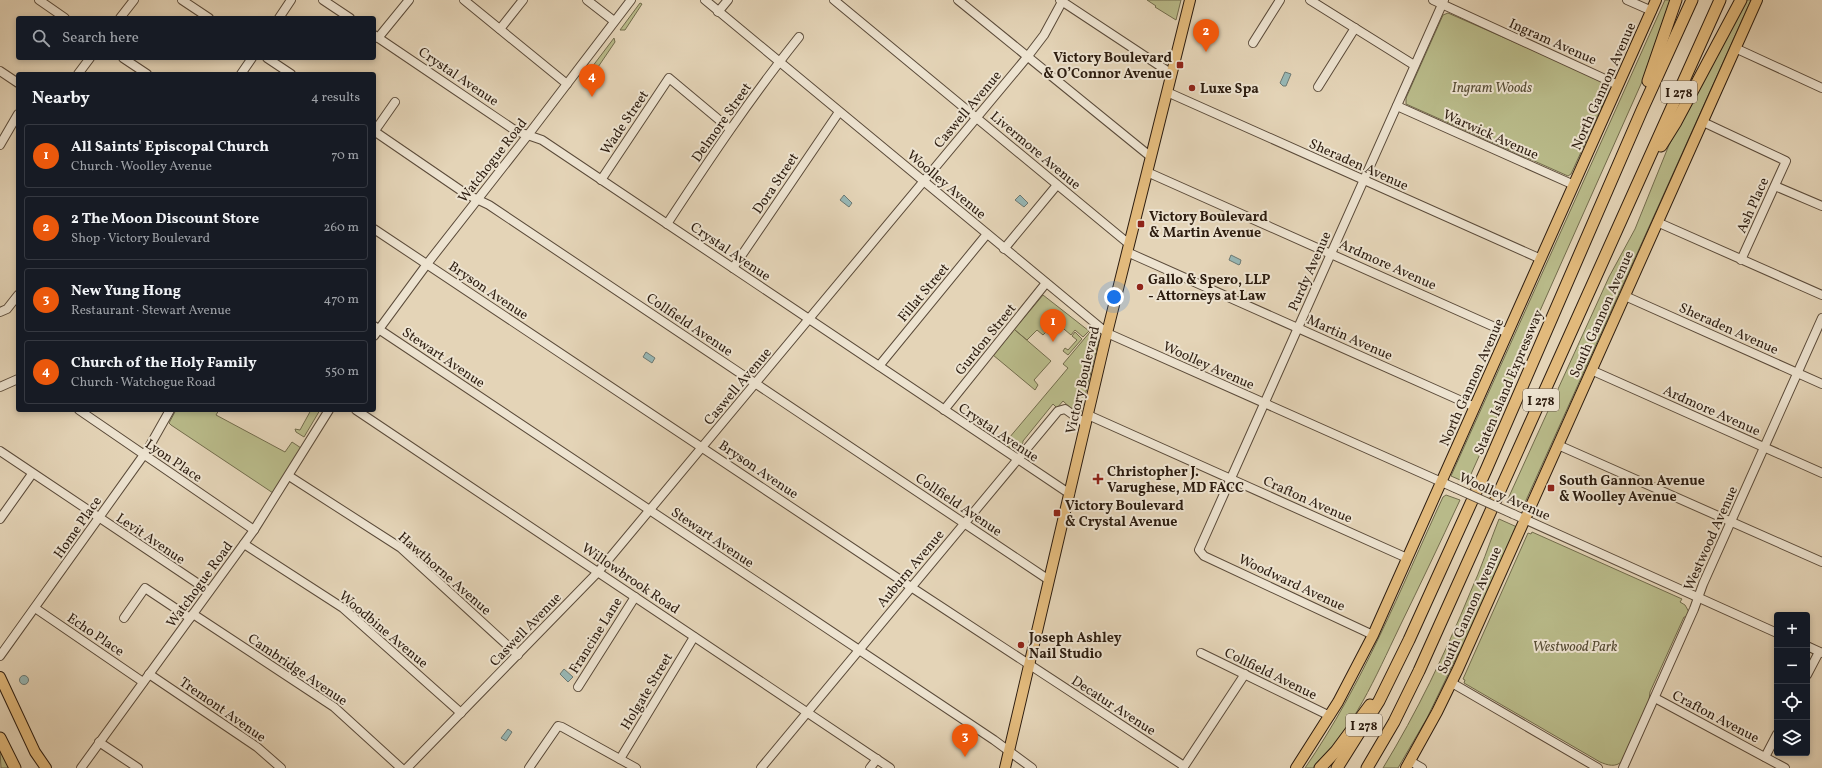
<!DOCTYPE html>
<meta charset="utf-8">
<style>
:root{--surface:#171b24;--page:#20242c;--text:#f1f3f6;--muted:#9ea1a6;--line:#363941;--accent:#ea580c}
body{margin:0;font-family:Vollkorn,serif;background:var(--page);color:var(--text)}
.controls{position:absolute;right:12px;bottom:12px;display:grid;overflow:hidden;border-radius:4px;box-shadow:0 2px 6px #0003}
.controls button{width:36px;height:36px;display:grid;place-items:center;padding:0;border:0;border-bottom:1px solid var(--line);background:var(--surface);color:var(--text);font:20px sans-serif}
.you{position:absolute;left:1114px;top:297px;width:14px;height:14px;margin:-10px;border:3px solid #fff;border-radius:50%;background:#1a73e8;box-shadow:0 0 0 6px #1a73e833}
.badge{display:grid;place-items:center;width:26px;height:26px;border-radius:50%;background:var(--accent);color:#fff;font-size:13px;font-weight:700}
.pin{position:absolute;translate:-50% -33px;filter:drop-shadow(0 1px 2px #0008)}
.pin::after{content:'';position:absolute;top:21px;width:14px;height:12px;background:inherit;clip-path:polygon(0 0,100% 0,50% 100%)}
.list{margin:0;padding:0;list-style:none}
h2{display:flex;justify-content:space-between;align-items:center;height:52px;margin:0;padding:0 16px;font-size:17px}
h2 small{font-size:13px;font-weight:400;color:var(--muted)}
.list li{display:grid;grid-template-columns:26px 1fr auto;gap:12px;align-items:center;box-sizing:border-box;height:64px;margin:0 8px 8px;padding:0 8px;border:1px solid var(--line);border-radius:4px}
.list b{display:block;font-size:15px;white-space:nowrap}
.list p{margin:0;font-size:13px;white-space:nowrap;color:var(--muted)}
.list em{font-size:13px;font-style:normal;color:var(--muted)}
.icon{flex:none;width:22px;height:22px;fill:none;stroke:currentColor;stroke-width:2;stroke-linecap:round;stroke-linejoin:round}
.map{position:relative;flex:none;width:1822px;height:768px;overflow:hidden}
.search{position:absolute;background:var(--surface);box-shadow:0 2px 6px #0003;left:16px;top:16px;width:360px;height:44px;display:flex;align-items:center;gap:10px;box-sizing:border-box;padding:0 14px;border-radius:4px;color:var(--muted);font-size:15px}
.panel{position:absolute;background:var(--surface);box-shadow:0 2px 6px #0003;left:16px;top:72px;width:360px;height:340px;border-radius:4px}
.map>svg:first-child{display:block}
.green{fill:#b9bb8a;stroke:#726c4c}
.water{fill:#97b7b5;stroke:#6c7973}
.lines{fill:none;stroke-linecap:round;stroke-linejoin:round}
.minor-casing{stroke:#5a4a39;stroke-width:10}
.major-casing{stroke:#2c1c0f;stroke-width:12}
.highway-casing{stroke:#2c1c0f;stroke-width:13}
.minor{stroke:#ede3d0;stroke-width:8}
.major{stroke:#e2ba7c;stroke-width:10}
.highway{stroke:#e2ba7c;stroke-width:11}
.minor-bridge-casing{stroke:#5a4a39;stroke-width:10;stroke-linecap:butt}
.minor-bridge{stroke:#ede3d0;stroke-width:8}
.poi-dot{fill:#8f2418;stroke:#ede3d0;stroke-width:1.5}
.labels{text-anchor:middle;stroke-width:4;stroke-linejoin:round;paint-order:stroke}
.shield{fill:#ede3d0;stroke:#665849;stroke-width:1}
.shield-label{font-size:13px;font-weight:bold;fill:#2c1c0f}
.street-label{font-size:14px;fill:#2c1c0f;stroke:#ede3d0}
.poi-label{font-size:14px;font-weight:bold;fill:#2c1c0f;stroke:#ede3d0;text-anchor:start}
.park-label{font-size:14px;font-style:italic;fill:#564c34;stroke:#ede3d0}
</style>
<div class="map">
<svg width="1822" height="768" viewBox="0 0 1822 768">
<rect width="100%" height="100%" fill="#e4d4b7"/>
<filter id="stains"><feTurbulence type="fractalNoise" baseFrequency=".005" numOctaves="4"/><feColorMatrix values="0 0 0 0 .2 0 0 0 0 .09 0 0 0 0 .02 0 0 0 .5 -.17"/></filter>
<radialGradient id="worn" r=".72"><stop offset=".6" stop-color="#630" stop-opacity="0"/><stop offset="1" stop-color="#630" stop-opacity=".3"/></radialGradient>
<!-- green -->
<g class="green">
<path d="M1147,0H1181L1176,20L1155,7L1156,6Z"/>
<path d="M1665,0H1672L1653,57L1535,322L1511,385L1467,483L1451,476Z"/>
<path d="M1747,0H1751L1523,507L1507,501L1609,277L1635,229L1669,145Z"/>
<path d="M640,3L642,4L625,30H620Z"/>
<path d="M1448,13L1605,82L1609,86V91L1571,174L1568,176L1406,104V98L1443,15Z"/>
<path d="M614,38L615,42L596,70L598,75L593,76L592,67Z"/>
<path d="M1043,295L1089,331L1083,337L1075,330L1071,335L1058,324L1049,334L1046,332L1043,335L1037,330L1027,340L1015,330L1051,361L1034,380L1038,385L1035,390L993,355Z"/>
<path d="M1075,332L1082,339L1068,355L1063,351L1065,348L1068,350L1077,340L1072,336Z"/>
<path d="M1090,332L1099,340L1081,412L1076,413L1063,401L1057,408L1053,404L1023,441C1023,445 1019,451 1015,452L998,442L1003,437L1014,444L1015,442L1004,435L1009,438L1068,368L1063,364Z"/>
<path d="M176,410H219L216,415L285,452L292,442L301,448L273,493L171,425L169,423Z"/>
<path d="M311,410H320L304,437L296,432L295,429L300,430Z"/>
<path d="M1446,495L1460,500C1440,543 1420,585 1399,628C1376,676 1353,730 1314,768H1305C1363,684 1400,590 1443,497Z"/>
<path d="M1499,519L1517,527L1461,652H1459L1427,718L1398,768H1383C1417,712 1445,654 1470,593C1481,569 1489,544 1499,519Z"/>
<path d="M1532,532L1682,599L1680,602L1685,605L1689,612L1687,617H1684L1650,692L1649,700L1622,761C1616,768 1607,765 1600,762L1464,683L1465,680L1463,679L1528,533L1531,534Z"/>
<path d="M0,750L9,768H1Z"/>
</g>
<!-- water -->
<g class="water">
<path d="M1285,72L1291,74L1286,86H1283L1280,83Z"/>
<path d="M844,195L852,203L849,207L840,200Z"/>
<path d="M1020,195L1028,203L1024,207L1015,200Z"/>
<path d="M1231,255L1241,260L1240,264L1239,265L1229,260Z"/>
<path d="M646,352L655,358L652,363L643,357Z"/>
<path d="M564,669L573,677L568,682L560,674Z"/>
<circle cx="24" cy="680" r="4.5"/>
<path d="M508,729L512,732L506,741L501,738Z"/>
</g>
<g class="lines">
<defs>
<g id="minor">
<path d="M39,0L65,18"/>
<path d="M182,0L209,18"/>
<path d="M323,0L350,18"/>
<path d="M464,0L567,84"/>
<path d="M587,0L614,21"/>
<path d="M705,0L1107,333L1455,488"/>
<path d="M834,0L1129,244"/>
<path d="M958,0L1151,157"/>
<path d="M1060,0L1172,74"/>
<path d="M1310,0L1414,65"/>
<path d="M1433,0L1618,85"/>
<path d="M1627,0L1652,11"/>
<path d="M718,12L728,0"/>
<path d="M120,18L134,0"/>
<path d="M279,18L291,0"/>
<path d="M500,29L523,0"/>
<path d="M374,35L516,131L542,140L1070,494"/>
<path d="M378,38L409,0"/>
<path d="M1253,43L1280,0"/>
<path d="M1735,48L1822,88"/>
<path d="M123,58L147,74"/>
<path d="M267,58L291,74"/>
<path d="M0,71L18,83"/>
<path d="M78,74L90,58"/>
<path d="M241,74L252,58"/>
<path d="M1318,87L1355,28"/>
<path d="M1167,92L1541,259"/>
<path d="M1397,106L1574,185"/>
<path d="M1703,122L1786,161L1741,260"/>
<path d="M374,131L466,194L489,205L1049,580"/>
<path d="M374,132L395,102"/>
<path d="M0,145L18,114"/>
<path d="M1147,172L1508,333"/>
<path d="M601,180L669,78L730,129"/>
<path d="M1775,186L1822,206"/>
<path d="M1657,222L1822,295"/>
<path d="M667,224C709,160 751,97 799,37"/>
<path d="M374,229L911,587L1184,766"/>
<path d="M1004,249L1057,185"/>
<path d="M1127,252L1475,407"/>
<path d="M733,268L839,112"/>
<path d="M1625,296L1822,384"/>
<path d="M0,312L7,309L18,295"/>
<path d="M374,326L994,740L1032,768"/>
<path d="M374,336L427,264L528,135L631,0"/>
<path d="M879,366L987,234"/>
<path d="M1591,370L1822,473"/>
<path d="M0,387L18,379"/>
<path d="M79,410L254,530"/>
<path d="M356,410L890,768"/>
<path d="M944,410L1046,283"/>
<path d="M1088,415L1407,558"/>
<path d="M1558,445L1822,562"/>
<path d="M0,451L209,591"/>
<path d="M289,476L401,548L518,655"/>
<path d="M1513,514L1777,633"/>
<path d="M0,519L32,474"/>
<path d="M244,544L343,608L461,713"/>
<path d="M35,608L143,682"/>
<path d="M193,614L334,707L401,768"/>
<path d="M124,618L145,588L190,618"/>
<path d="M1373,635L1204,556L1199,550L1444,0"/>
<path d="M1807,646L1822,653"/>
<path d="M1201,653L1330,716"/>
<path d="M0,656L148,449L170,410"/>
<path d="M149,674L257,747L281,768"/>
<path d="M1807,675L1819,652"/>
<path d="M1452,683L1598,768"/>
<path d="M578,687L635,597"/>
<path d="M1655,698L1785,768"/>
<path d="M99,742L138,768"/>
<path d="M1765,757L1777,734"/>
<path d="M620,759L694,637"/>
<path d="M1410,761L1422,768"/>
<path d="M81,768L254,530L329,410"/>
<path d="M407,768L598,572L1028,56L1044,35L1063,0"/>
<path d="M529,768L558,726L562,727L636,768"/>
<path d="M761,768L1058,411L1065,409L1086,424"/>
<path d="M870,768L877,759"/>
<path d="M1183,768L1245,674"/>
<path d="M1623,768L1694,609L1703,584L1822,318"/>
</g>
<g id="major">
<path d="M0,677L35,752L46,768"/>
<path d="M1005,768L1105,341L1190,0"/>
<path d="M1296,768L1338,702L1373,635L1656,0"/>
<path d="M1406,768L1437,712L1458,669L1757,0"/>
</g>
<g id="highway">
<path d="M1648,81L1676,0"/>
<path d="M1661,146L1676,122L1741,0"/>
<path d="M0,738L15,768"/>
<path d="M1320,768L1336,751L1370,705"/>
<path d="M1337,768L1379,701L1409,640L1486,470L1642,110L1692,0"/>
<path d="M1367,768L1394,722L1419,671L1720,0"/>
</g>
</defs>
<!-- minor casing -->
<use href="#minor" class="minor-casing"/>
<!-- major casing -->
<use href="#major" class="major-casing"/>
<!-- highway casing -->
<use href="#highway" class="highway-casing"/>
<!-- minor -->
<use href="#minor" class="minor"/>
<!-- major -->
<use href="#major" class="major"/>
<!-- highway -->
<use href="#highway" class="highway"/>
<defs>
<path id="minor-bridge" d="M1455,488L1513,514"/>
</defs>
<!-- minor-bridge casing -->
<use href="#minor-bridge" class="minor-bridge-casing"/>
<!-- minor-bridge -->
<use href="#minor-bridge" class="minor-bridge"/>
</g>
<!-- markers -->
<g class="poi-dot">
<rect x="1176" y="61" width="8" height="8" rx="2"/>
<circle cx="1192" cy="88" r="4"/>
<rect x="1137" y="220" width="8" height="8" rx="2"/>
<circle cx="1140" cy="287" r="4"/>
<path d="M1096 473h4v4h4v4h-4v4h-4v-4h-4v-4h4z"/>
<rect x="1547" y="484" width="8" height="8" rx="2"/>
<rect x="1053" y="509" width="8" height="8" rx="2"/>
<circle cx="1021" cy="645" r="4"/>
</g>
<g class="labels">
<!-- shield labels -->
<g class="shield">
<rect x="1661" y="81" width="36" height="22" rx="3"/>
<rect x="1523" y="389" width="36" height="22" rx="3"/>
<rect x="1346" y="714" width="36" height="22" rx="3"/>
</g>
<g class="shield-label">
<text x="1679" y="97">I 278</text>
<text x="1541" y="405">I 278</text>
<text x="1364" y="730">I 278</text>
</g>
<!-- street labels -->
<g class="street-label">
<text transform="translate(1553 41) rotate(24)" y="5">Ingram Avenue</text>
<text transform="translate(459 76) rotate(34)" y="5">Crystal Avenue</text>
<text transform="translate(1603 86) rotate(-66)" y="5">North Gannon Avenue</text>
<text transform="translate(967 109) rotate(-50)" y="5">Caswell Avenue</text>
<text transform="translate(624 122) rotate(-56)" y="5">Wade Street</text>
<text transform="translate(721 122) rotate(-55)" y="5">Delmore Street</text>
<text transform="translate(1491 134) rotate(24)" y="5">Warwick Avenue</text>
<text transform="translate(1036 150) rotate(40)" y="5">Livermore Avenue</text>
<text transform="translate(492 160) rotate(-52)" y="5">Watchogue Road</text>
<text transform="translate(1359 164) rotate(24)" y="5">Sheraden Avenue</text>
<text transform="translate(775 183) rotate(-56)" y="5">Dora Street</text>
<text transform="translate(947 184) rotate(40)" y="5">Woolley Avenue</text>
<text transform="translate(1752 205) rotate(-66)" y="5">Ash Place</text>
<text transform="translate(731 251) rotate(34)" y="5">Crystal Avenue</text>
<text transform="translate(1388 264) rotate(24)" y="5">Ardmore Avenue</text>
<text transform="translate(1309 271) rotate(-66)" y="5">Purdy Avenue</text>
<text transform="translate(489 290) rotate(34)" y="5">Bryson Avenue</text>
<text transform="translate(923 292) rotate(-50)" y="5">Fillat Street</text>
<text transform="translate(1601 314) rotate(-66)" y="5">South Gannon Avenue</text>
<text transform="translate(690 324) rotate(34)" y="5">Collfield Avenue</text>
<text transform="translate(1729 328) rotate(24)" y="5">Sheraden Avenue</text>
<text transform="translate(1350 337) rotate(24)" y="5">Martin Avenue</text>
<text transform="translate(985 339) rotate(-51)" y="5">Gurdon Street</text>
<text transform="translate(444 357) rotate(34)" y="5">Stewart Avenue</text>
<text transform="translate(1209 365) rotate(24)" y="5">Woolley Avenue</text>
<text transform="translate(1082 380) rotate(-77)" y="5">Victory Boulevard</text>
<text transform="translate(1471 382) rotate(-66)" y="5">North Gannon Avenue</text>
<text transform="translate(1508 382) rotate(-67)" y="5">Staten Island Expressway</text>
<text transform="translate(737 386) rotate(-50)" y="5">Caswell Avenue</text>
<text transform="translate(1712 410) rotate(24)" y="5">Ardmore Avenue</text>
<text transform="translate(999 432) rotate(34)" y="5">Crystal Avenue</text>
<text transform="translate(174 460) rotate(34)" y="5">Lyon Place</text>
<text transform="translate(759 469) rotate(34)" y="5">Bryson Avenue</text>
<text transform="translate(1505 496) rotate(24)" y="5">Woolley Avenue</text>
<text transform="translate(1308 499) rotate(24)" y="5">Crafton Avenue</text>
<text transform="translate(959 504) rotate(34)" y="5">Collfield Avenue</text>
<text transform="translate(77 527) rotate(-55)" y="5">Home Place</text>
<text transform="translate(713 537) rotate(34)" y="5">Stewart Avenue</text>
<text transform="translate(151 538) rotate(34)" y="5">Levit Avenue</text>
<text transform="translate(1710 538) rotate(-66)" y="5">Westwood Avenue</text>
<text transform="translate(910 568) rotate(-50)" y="5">Auburn Avenue</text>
<text transform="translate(445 573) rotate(41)" y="5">Hawthorne Avenue</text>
<text transform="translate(631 578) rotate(34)" y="5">Willowbrook Road</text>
<text transform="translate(1292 582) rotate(25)" y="5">Woodward Avenue</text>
<text transform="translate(199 584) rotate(-54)" y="5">Watchogue Road</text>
<text transform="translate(1469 610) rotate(-66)" y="5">South Gannon Avenue</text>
<text transform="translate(384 629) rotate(40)" y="5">Woodbine Avenue</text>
<text transform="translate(525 629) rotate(-46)" y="5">Caswell Avenue</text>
<text transform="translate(96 634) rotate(34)" y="5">Echo Place</text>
<text transform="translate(595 635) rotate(-58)" y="5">Francine Lane</text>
<text transform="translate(298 669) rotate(34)" y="5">Cambridge Avenue</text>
<text transform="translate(1271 673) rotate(26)" y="5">Collfield Avenue</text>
<text transform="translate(646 691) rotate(-59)" y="5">Holgate Street</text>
<text transform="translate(1114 705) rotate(33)" y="5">Decatur Avenue</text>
<text transform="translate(223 709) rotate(35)" y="5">Tremont Avenue</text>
<text transform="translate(1716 716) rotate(28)" y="5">Crafton Avenue</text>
</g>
<!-- poi labels -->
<g class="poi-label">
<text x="1172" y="62" text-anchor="end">Victory Boulevard<tspan x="1172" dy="16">&amp; O’Connor Avenue</tspan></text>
<text x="1200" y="93">Luxe Spa</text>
<text x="1149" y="221">Victory Boulevard<tspan x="1149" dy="16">&amp; Martin Avenue</tspan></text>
<text x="1148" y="284">Gallo &amp; Spero, LLP<tspan x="1148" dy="16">- Attorneys at Law</tspan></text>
<text x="1107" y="476">Christopher J.<tspan x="1107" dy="16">Varughese, MD FACC</tspan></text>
<text x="1559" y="485">South Gannon Avenue<tspan x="1559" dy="16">&amp; Woolley Avenue</tspan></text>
<text x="1065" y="510">Victory Boulevard<tspan x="1065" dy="16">&amp; Crystal Avenue</tspan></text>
<text x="1029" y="642">Joseph Ashley<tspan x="1029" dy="16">Nail Studio</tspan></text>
</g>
<!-- park labels -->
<g class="park-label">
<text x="1492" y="92">Ingram Woods</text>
<text x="1575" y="651">Westwood Park</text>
</g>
</g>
<rect width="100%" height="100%" filter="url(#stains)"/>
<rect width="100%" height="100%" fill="url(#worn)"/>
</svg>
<div class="controls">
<button>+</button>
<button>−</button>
<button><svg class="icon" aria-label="locate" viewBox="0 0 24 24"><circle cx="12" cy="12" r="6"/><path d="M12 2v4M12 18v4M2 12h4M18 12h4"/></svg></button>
<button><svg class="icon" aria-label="layers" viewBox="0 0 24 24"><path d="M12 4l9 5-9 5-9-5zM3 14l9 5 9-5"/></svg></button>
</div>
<div class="you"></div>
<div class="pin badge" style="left:1053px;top:342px">1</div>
<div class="pin badge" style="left:1206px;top:52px">2</div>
<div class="pin badge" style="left:965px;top:757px">3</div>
<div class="pin badge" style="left:592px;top:97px">4</div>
<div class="search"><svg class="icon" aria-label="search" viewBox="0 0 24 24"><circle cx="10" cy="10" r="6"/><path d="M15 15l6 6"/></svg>Search here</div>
<section class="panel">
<h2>Nearby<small>4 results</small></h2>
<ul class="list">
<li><span class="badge">1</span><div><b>All Saints' Episcopal Church</b><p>Church · Woolley Avenue</p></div><em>70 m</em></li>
<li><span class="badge">2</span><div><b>2 The Moon Discount Store</b><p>Shop · Victory Boulevard</p></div><em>260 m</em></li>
<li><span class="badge">3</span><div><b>New Yung Hong</b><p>Restaurant · Stewart Avenue</p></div><em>470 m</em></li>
<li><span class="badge">4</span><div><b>Church of the Holy Family</b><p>Church · Watchogue Road</p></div><em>550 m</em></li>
</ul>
</section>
</div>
